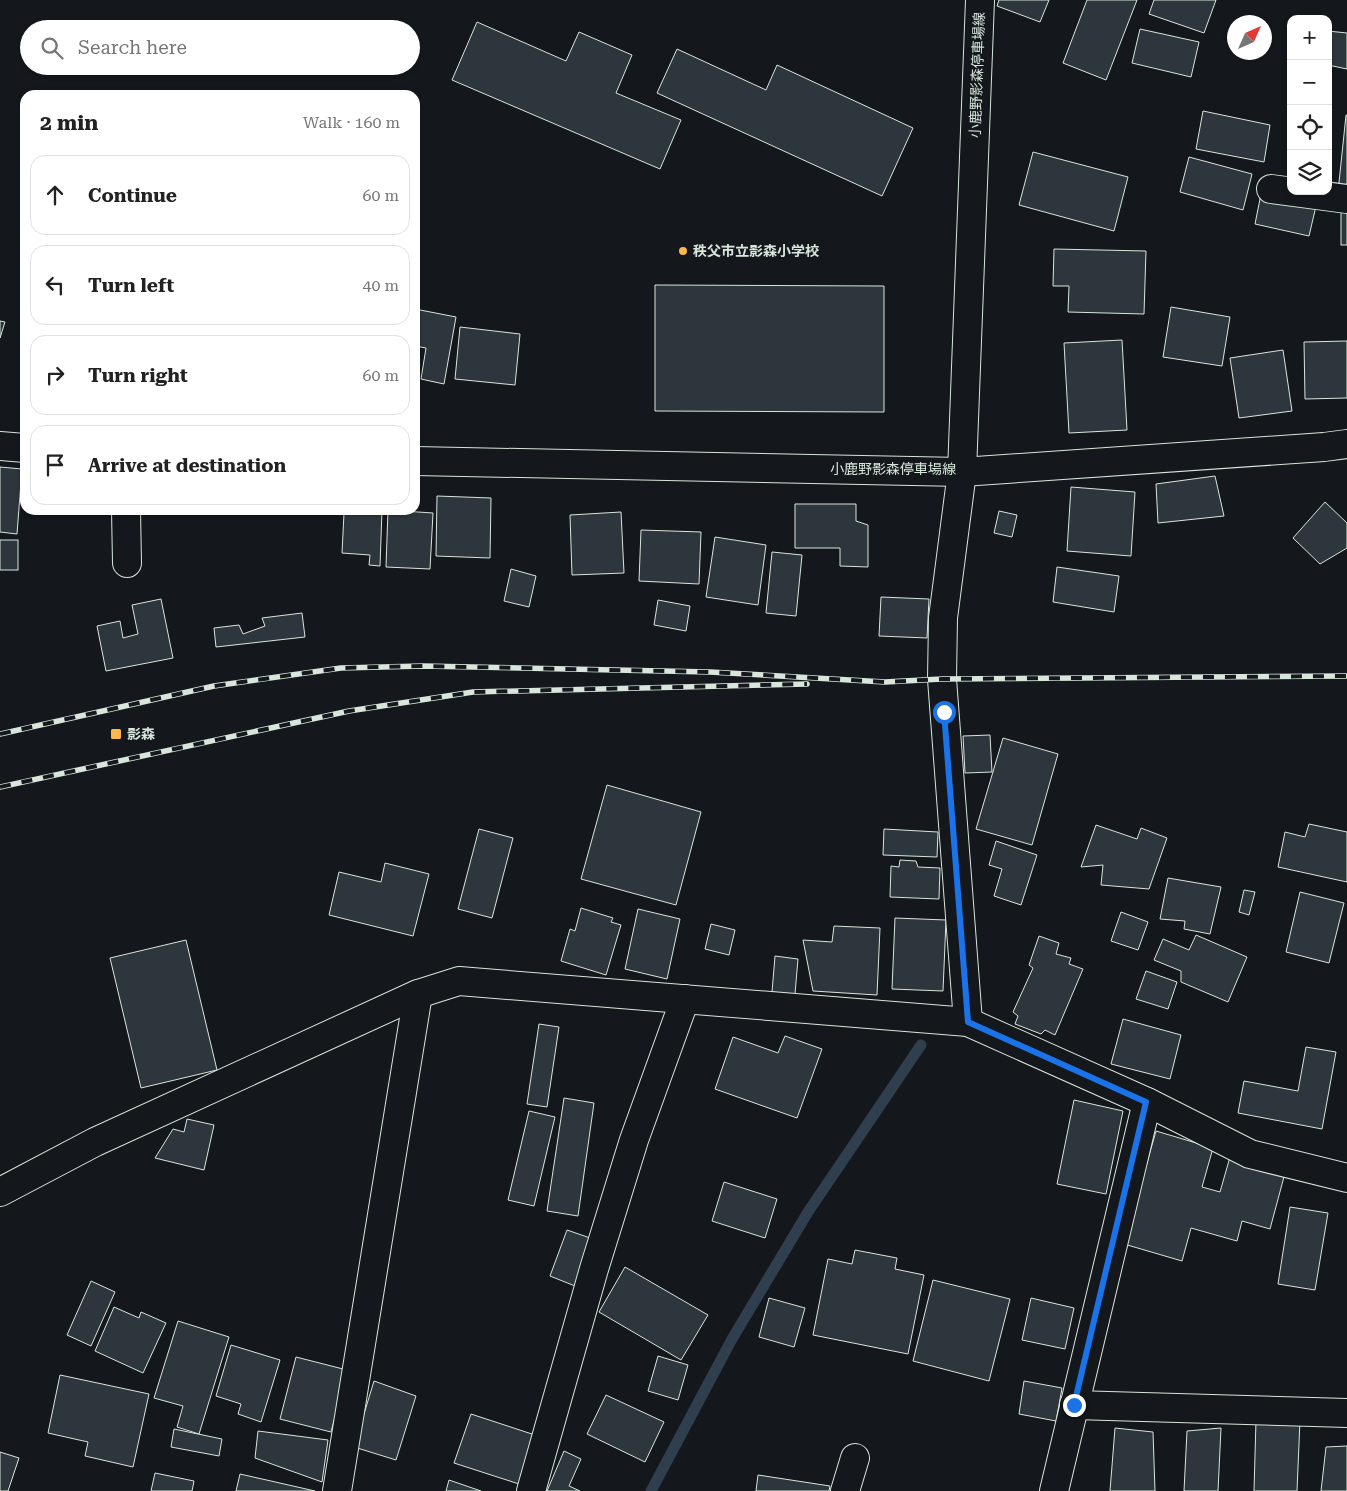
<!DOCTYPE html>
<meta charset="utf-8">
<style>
:root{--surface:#fff;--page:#f6f6f6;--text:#222;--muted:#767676;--line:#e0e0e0}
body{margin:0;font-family:"Roboto Serif","Noto Sans JP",serif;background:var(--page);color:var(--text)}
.controls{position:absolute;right:15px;top:15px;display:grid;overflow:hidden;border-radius:10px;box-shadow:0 1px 4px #0004}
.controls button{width:45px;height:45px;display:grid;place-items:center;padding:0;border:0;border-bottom:1px solid var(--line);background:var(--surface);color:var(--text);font:25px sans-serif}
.compass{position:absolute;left:1227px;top:15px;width:45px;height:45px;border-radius:50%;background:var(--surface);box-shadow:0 1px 4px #0004;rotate:45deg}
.stop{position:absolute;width:15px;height:15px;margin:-11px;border:4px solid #1a73e8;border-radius:50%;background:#fff}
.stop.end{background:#1a73e8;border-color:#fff;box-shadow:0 1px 5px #0008}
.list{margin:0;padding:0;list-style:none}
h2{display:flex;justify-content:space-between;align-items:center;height:65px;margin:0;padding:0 20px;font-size:21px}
h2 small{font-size:16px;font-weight:400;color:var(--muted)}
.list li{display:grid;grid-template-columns:32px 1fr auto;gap:15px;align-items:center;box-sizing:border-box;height:80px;margin:0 10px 10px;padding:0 10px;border:1px solid var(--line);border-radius:15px}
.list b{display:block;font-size:19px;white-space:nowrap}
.list em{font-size:16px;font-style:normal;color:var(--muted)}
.icon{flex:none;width:28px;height:28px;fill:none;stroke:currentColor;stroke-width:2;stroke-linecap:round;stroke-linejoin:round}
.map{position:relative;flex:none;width:1347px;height:1491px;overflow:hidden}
.search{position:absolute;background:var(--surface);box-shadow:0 1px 4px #0004;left:20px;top:20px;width:400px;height:55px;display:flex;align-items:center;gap:12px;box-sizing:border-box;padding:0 18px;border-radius:28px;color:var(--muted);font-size:19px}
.panel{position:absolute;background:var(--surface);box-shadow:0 1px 4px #0004;left:20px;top:90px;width:400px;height:425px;border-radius:15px}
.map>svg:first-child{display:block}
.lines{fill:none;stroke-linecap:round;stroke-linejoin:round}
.stream{stroke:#2f3f4d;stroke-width:11}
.building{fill:#2c363c;stroke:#d8e6dc}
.minor-casing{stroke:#d8e6dc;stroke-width:30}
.secondary-casing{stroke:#d8e6dc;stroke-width:30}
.minor{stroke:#14181c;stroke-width:28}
.secondary{stroke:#14181c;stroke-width:28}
.rail-casing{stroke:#d8e6dc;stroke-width:5.5}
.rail{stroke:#14181c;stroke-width:4;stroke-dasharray:11;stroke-linecap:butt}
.route{stroke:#1a73e8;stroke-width:6}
.poi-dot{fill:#ffb74d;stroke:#14181c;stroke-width:2}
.labels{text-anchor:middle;stroke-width:4;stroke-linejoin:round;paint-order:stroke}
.street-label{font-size:14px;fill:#d8e6dc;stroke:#14181c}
.poi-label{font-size:14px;font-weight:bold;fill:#d8e6dc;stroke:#14181c;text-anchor:start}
</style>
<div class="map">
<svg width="1347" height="1491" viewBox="0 0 1347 1491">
<rect width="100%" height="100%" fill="#14181c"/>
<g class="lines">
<!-- stream -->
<path class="stream" d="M651,1491L732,1339L808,1212L921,1045"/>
</g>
<!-- building -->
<g class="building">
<path d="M999,0H1049L1040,22L997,6Z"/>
<path d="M1087,0H1137L1106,80L1063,63Z"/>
<path d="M1154,0H1216L1204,33L1149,14Z"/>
<path d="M477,22L566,61L579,32L632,55L616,93L681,120L660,169L452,80Z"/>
<path d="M1140,29L1199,42L1191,77L1132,63Z"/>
<path d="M1328,31L1347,33V69L1328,65Z"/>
<path d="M677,49L766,90L777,65L913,128L882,196L657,93Z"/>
<path d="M1203,111L1270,125L1264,162L1196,149Z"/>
<path d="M1346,115H1347V193L1338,192Z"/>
<path d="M1033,152L1128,177L1114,231L1019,205Z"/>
<path d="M1189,157L1252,174L1243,210L1180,192Z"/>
<path d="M1261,194L1316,206L1309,236L1255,224Z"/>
<rect x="1341" y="211" width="6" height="34"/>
<path d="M1054,249L1146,251L1144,314L1068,312L1069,286H1053Z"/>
<path d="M655,285L884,286V412L655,411Z"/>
<path d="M1171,307L1230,317L1222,366L1163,357Z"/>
<path d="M415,309L456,317L444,384L421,379L426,348L415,346Z"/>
<path d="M0,321L5,322L0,338Z"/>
<path d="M460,327L520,334L515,385L455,379Z"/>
<path d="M1122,340L1127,430L1069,433L1064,343Z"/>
<path d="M1347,341V398L1305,399L1304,342Z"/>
<path d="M1283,350L1292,411L1239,418L1230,358Z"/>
<path d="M0,467L22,469L17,534L0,532Z"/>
<path d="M1215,476L1224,516L1158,523L1156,484Z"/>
<path d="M1071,487L1135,492L1131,556L1067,551Z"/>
<path d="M437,496L491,498L490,558L436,556Z"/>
<path d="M1325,502L1347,523V548L1320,564L1293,538Z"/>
<path d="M795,504H856V521L868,525V567L840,566V548H795Z"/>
<path d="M349,510H382L380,566L369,565L370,555L342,553L344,513H349Z"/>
<path d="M388,510L433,513L430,569L386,567Z"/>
<path d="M999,511L1017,515L1012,537L994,533Z"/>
<path d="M621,512L624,573L572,575L570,515Z"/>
<path d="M641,530L701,532L699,584L639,581Z"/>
<path d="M715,537L766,545L758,605L706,597Z"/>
<rect x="0" y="540" width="18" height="30"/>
<path d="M772,552L802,555L796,616L766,613Z"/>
<path d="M1057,567L1119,576L1114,612L1053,602Z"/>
<path d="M511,569L536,576L529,607L504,601Z"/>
<path d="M881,597L929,599L927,638L879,636Z"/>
<path d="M161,599L173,658L106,671L97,626L120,621L123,638L138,634L132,605Z"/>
<path d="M658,600L690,606L686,631L654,625Z"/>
<path d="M302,613L305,637L216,647L214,628L239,625L243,634L265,626L262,618Z"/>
<path d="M990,735L992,772L965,773L963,736Z"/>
<path d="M1003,738L1058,754L1032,845L976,829Z"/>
<path d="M607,785L701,812L676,905L581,879Z"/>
<path d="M1309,824L1347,832V882L1278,867L1285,832L1305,837Z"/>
<path d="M1096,825L1137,839L1141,828L1167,838L1149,889L1101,885L1103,865L1081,867Z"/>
<path d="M479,829L513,838L492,918L458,909Z"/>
<path d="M884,829L938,832L937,857L883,855Z"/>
<path d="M996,841L1037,855L1021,905L994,896L1002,869L989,865Z"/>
<path d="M900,860L916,861L918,867L940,868L939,899L890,897L891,866L899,867Z"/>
<path d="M385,863L429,874L413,936L329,915L339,872L381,882Z"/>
<path d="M1168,878L1221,887L1210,934L1184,929L1185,921L1160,919Z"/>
<path d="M1244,890L1255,892L1249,915L1239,912Z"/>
<path d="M1300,892L1344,903L1329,963L1286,952Z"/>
<path d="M581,908L613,918L611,922L621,925L606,975L561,961L570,929L575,931Z"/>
<path d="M638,909L680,919L667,979L625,969Z"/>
<path d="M1121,912L1148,922L1138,950L1111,941Z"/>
<path d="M895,918L946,920L943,991L892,989Z"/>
<path d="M711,924L735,930L729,955L705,949Z"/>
<path d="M834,926L880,928L877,995L813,991L803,940L832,942Z"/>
<path d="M1196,935L1247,957L1228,1002L1181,982V971L1154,960L1163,939L1189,950Z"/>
<path d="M1039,936L1059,943L1056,954L1071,958L1069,964L1083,969L1055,1035L1045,1030L1041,1034L1015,1024L1018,1016L1013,1012L1033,968L1029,965Z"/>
<path d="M186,940L217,1070L141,1088L110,958Z"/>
<path d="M775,956L798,959L795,994L772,992Z"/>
<path d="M1146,971L1177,982L1168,1009L1136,999Z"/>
<path d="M1123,1019L1181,1035L1170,1079L1111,1064Z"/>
<path d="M539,1024L559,1027L547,1107L527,1104Z"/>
<path d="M785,1036L822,1049L797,1118L715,1089L733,1037L778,1053Z"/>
<path d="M1306,1047L1336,1052L1322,1129L1238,1113L1244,1081L1298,1091Z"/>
<path d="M564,1098L594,1103L578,1216L547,1211Z"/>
<path d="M1074,1100L1123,1111L1106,1194L1057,1184Z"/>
<path d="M529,1111L555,1117L534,1206L508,1200Z"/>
<path d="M187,1119L214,1125L204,1170L155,1158L173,1129L184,1132Z"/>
<path d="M1156,1131L1213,1148L1202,1187L1220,1192L1230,1157L1285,1173L1270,1229L1242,1221L1237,1241L1191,1228L1182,1261L1124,1244Z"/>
<path d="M724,1182L777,1199L765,1238L712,1221Z"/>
<path d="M1290,1207L1328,1213L1315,1290L1278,1284Z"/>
<path d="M567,1230L593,1239L575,1286L550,1276Z"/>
<path d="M855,1250L897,1258L895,1269L924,1275L908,1354L813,1335L828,1259L852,1264Z"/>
<path d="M625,1267L708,1315L681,1360L599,1312Z"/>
<path d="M933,1280L1010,1299L989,1381L913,1361Z"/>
<path d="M91,1281L115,1292L91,1346L67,1335Z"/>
<path d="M769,1298L805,1308L794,1347L759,1337Z"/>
<path d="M1031,1298L1074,1308L1065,1349L1022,1340Z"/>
<path d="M114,1307L139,1318L141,1312L166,1323L143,1373L95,1351Z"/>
<path d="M178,1321L229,1337L199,1434L177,1427L183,1406L154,1398Z"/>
<path d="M231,1345L280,1360L261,1422L238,1414L241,1404L216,1396Z"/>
<path d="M658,1356L688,1365L678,1400L648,1391Z"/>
<path d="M296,1357L347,1370L331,1432L280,1419Z"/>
<path d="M60,1375L149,1394L133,1467L85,1456L88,1442L48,1433Z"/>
<path d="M374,1381L416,1396L396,1460L354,1447Z"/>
<path d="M1024,1381L1062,1388L1056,1421L1019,1414Z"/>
<path d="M606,1395L664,1422L645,1462L587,1434Z"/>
<path d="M471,1414L535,1435L519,1484L454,1463Z"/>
<path d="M1256,1420H1300L1297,1491H1254Z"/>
<path d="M1115,1428L1153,1432L1155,1491H1110Z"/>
<path d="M1221,1428L1218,1491H1184L1187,1431Z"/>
<path d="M174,1429L222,1439L219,1456L171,1447Z"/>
<path d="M258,1431L328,1440L322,1482L255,1458Z"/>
<path d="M1347,1446V1491H1321L1326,1447Z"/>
<path d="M564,1451L581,1459L569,1486L580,1491H547Z"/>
<path d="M0,1452L19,1458L8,1491H0Z"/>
<path d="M155,1473L194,1481L192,1491H151Z"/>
<path d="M240,1474L315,1491H236Z"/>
<path d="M758,1475L830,1486L829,1491H756Z"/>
<path d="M449,1480L481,1491H446Z"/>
</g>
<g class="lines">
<defs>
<g id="minor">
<path d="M1271,189L1347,199"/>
<path d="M126,510L127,563"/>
<path d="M968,1022L942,679L943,618L962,472L1324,447L1347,444"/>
<path d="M0,1192L95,1142L418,994L459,981L968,1022L1147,1102L1250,1154L1347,1178"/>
<path d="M1074,1405L1347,1413"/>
<path d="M337,1491L418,994"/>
<path d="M531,1491L594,1269L634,1140L685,999"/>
<path d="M845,1491L855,1458"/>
<path d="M1054,1491L1147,1102"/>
</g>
<g id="secondary">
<path d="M0,446L25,448"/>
<path d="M415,461L962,472L980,0"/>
</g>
</defs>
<!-- minor casing -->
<use href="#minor" class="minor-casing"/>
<!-- secondary casing -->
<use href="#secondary" class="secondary-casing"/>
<!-- minor -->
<use href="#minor" class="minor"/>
<!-- secondary -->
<use href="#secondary" class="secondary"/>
<defs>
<g id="rail">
<path d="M0,734L214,686L341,668L423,666L710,672L885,682L942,679L1347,676"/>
<path d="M0,787L349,711L473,692L807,684"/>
</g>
</defs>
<!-- rail casing -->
<use href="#rail" class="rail-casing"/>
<!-- rail -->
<use href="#rail" class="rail"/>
</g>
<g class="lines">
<!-- route -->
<path class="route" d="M944,712L968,1022L1146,1102L1074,1405"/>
</g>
<!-- markers -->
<g class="poi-dot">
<circle cx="683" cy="251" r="5"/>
<rect x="110" y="728" width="12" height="12" rx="2.5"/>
</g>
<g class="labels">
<!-- street labels -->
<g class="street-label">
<text transform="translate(977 75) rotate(-88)" y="5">小鹿野影森停車場線</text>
<text x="893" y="474">小鹿野影森停車場線</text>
</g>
<!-- poi labels -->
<g class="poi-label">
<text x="693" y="256">秩父市立影森小学校</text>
<text x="127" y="739">影森</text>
</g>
</g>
</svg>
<div class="controls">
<button>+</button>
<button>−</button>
<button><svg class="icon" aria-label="locate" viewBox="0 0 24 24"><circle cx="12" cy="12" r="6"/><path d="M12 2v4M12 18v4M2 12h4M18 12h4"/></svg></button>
<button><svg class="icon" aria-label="layers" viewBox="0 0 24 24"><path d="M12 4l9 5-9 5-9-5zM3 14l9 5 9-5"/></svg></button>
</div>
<svg class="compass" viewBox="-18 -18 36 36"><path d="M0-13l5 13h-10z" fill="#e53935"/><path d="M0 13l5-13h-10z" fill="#767676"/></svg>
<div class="stop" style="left:944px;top:712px"></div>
<div class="stop end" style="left:1074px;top:1405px"></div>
<div class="search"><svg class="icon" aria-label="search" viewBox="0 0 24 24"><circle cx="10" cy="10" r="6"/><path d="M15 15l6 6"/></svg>Search here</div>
<section class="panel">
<h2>2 min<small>Walk · 160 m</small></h2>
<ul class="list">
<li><svg class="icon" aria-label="ahead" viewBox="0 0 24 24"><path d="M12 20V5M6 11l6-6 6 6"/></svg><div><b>Continue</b></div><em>60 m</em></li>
<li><svg class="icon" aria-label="left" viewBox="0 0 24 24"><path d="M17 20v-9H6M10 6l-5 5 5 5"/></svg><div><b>Turn left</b></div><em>40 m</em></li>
<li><svg class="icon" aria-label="right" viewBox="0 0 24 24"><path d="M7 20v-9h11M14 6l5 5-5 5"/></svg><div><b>Turn right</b></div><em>60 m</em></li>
<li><svg class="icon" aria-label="arrive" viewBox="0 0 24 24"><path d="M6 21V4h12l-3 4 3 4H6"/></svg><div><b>Arrive at destination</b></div></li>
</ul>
</section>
</div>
